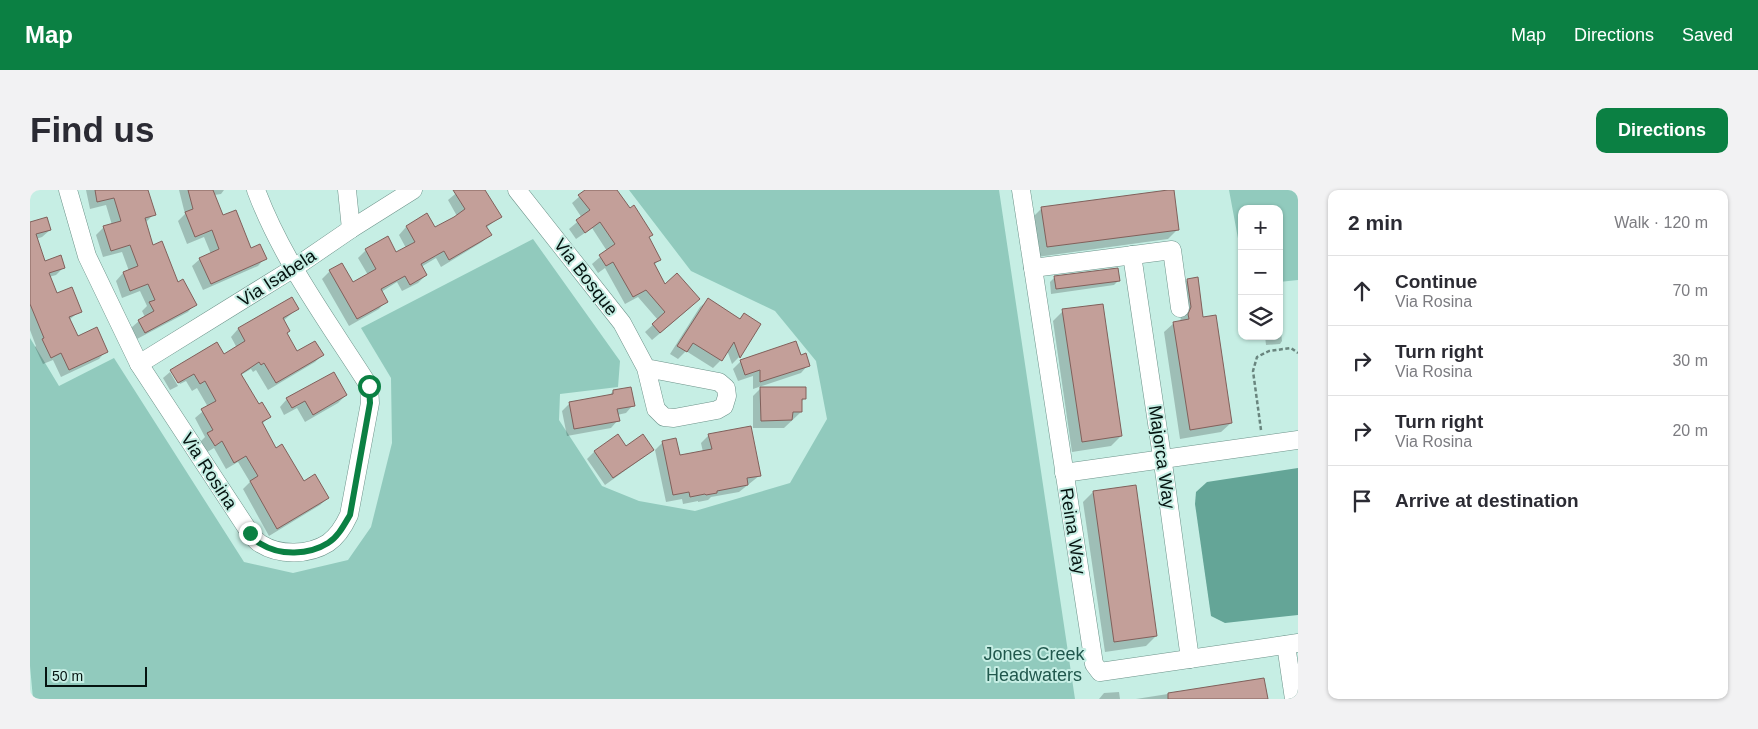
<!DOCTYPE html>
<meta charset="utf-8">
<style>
:root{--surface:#fff;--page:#f2f2f3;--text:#2b2b33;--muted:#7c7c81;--line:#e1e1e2;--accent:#0b8043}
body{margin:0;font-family:Arial,sans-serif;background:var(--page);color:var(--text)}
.controls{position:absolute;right:15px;top:15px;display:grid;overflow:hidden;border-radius:10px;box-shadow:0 1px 4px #0004}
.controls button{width:45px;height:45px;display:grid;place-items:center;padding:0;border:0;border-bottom:1px solid var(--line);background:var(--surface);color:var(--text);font:25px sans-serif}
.scale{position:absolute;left:15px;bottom:12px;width:102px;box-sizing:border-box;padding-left:5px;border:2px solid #051310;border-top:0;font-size:14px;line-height:18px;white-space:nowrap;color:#051310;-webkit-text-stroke:4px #c6eee4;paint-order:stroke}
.stop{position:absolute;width:15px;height:15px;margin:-11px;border:4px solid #0b8043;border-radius:50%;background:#fff}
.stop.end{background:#0b8043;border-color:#fff;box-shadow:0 1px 5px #0008}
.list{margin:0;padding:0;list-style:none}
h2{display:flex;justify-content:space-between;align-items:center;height:65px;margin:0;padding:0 20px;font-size:21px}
h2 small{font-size:16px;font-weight:400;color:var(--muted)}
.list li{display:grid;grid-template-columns:32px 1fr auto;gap:15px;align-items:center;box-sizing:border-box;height:70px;padding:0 20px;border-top:1px solid var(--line)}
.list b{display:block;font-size:19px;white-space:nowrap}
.list p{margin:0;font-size:16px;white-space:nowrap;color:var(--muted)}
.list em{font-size:16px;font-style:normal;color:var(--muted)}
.icon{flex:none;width:28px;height:28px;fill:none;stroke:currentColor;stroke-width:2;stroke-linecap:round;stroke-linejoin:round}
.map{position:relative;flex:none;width:1268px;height:509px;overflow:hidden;border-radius:10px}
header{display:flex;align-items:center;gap:30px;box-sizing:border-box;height:70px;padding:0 25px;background:var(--accent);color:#fff}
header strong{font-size:24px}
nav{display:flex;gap:28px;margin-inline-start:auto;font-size:18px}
.intro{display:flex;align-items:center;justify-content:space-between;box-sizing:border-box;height:120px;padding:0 30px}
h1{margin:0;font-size:35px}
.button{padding:12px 22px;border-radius:10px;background:var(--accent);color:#fff;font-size:18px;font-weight:700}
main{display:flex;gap:30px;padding:0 30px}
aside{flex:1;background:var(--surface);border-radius:10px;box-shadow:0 1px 4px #0004}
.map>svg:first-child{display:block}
.green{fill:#91cabd}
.water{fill:#64a597}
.shadow{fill:#0003}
.building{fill:#c39f99;stroke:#81605b}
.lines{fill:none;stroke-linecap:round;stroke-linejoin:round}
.minor-casing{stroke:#6d938a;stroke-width:19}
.path{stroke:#69857e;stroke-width:2.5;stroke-dasharray:4 2.5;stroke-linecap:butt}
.minor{stroke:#fff;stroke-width:18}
.route{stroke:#0b8043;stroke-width:6}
.labels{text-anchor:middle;stroke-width:4;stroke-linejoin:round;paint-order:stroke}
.street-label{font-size:18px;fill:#051310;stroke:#c6eee4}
.park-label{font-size:18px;fill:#21584d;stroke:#c6eee4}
</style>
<header>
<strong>Map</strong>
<nav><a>Map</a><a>Directions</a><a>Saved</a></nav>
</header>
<div class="intro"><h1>Find us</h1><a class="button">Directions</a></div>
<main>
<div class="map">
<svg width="1268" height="509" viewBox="0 0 1268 509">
<rect width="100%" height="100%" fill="#c6eee4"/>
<!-- green -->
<g class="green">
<path d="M599,0H969L1045,509H3L0,476V148L29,196L84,168L214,372L263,383L318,370L341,337L362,253L361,188L331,138L503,49L590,171L588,197L530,204L529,230L572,296L609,311L665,321L760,293L797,229L786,171L745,121L661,81Z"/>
<path d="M1199,0H1268V90L1249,92V19H1212V70Z"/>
</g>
<!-- water -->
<path class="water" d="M1268,278V425L1195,433L1181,426L1165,314L1166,302L1177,292Z"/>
<!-- shadow -->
<g class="shadow">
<path d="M56,0H115L124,24L115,33L122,56L148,94L165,114L158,122L107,149L101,138L109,131L115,127L112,121L117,116L110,101L92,108L86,91L93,83L99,81L92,62L73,67L66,45L74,37L82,35L76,15L60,19Z"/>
<path d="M149,0H194L191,4L184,5L192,26L220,60L235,68L228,76L173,100L162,76L170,69L181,64L174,47L157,54L148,31L155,24Z"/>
<path d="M430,0H454L470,27L456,38L460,45L452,52L411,77L406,68L391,77L396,85L388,93L372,101L367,92L351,102L356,111L349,119L319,136L292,89L300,81L322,93L338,85L328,68L336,60L366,64L376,58L369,45L376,37L397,25L405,39L427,26L418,10Z"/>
<path d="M557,0H586L618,48L630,69L624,75L635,96L661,117L622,150L615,142L628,130L608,107L595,114L575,78L568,83L562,74L577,61L562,38L546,49L539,39L552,28L542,13Z"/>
<path d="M1012,18L1148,39L1138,49L1007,67L1002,28Z"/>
<path d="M0,33L20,40L12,47L6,49L14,72L34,77L26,85L19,87L26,105L50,121L39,130L47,148L76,161L69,169L31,187L23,170L13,174L5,157L6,156L0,140Z"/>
<path d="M1025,87L1089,90L1084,95L1021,104L1020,92Z"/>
<path d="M1157,90L1172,128L1201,233L1191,242L1150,249L1134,142L1144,133L1150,132L1151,127L1148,100Z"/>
<path d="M261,108L267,119L253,131L256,144L267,163L292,165L285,172L238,200L226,180L223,182L221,179L211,185L228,215L239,227L232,234L246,259L273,292L298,308L290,315L239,346L213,299L220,292L208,272L196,279L184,258L177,262L170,252L175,247L165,228L178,217L167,198L162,201L156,191L150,194L142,181L194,166L207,158L201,147L208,139Z"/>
<path d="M678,110L709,130L714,124L729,134L709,167L702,174L697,160L691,170L683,178L656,161L648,169L640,164L670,117Z"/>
<path d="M1033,121L1091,246L1081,256L1042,262L1023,131Z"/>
<path d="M1251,142L1252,151L1250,154L1236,155L1235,146H1249V143Z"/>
<path d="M770,166L778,175L771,183L723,199V186L708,191L703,179L711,171Z"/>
<path d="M140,182L148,196L140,200L133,188Z"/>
<path d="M731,198L775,208L771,212V222L754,238H723V206Z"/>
<path d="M583,201L603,215L596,223L587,225L588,230L581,238L537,246L532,221L539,214L579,206Z"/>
<path d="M316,205L308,213L275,232L267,218L254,225L250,217L257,209Z"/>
<path d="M679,245L729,286L709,302L681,307L678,310L668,312V311L653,314L652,309L636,312L625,260L632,253L649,267L673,262L671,253Z"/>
<path d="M622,260L614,267L575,295L557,269L564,262Z"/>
<path d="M1063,302L1126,446L1116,456L1075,462L1053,312Z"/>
<path d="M1233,489L1236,509H1106Z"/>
<path d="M1089,502L1090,509H1069L1074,503Z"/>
</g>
<!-- building -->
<g class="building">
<path d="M65,0H118L126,25L115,28L123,55L132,51L148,92L153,89L167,115L115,143L108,130L124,121L119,112L125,110L118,94L100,101L93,82L108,76L100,55L81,61L73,36L91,31L84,8L67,12Z"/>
<path d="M158,0H183L193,25L206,20L221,58L230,54L237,69L181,94L169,68L189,59L182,40L165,47L155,22L163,19Z"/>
<path d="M423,0H455L472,27L456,36L462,45L419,70L414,61L391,74L397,85L380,95L375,86L351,99L358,112L327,129L299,80L312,73L323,92L346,79L335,59L358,46L366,62L385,52L376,36L397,23L405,37L424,27L435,19Z"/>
<path d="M555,0H587L600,18L604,15L623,45L619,47L631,70L624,73L635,94L647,83L670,109L630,143L622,134L635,122L616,100L603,107L583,72L576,76L569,65L585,54L570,32L555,43L546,30L560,20L548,5Z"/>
<path d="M1138,0H1144L1149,40L1017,57L1011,17Z"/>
<path d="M17,27L21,40L6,44L15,71L31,65L35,78L19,83L27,103L42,97L52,122L39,127L48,146L67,137L78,162L39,180L31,163L21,168L12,149L14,148L0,114V32Z"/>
<path d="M1088,78L1090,91L1026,99L1024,86Z"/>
<path d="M1168,87L1173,127L1186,125L1202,233L1160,240L1143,132L1159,129L1158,124L1161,117L1157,89Z"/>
<path d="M262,107L269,119L253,128L260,141L257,143L267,161L285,151L294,165L246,193L234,173L231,175L229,172L211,184L229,214L232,212L241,227L232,232L246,258L252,254L274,291L285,284L299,308L247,339L220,291L228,286L216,266L204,273L192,251L185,256L177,243L183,240L171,219L186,211L175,191L170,194L164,184L148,193L140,180L187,152L194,164L215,151L208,138Z"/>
<path d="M678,108L710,129L714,123L731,134L710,168L704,152L692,171L663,153L657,162L647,156Z"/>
<path d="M1073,114L1092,246L1052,252L1032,119Z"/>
<path d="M766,151L771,165L776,163L780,176L730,192V180L715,185L710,170Z"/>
<path d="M304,182L317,205L283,225L275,211L262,218L256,208Z"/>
<path d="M601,197L605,216L587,219L590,231L544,239L539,212L583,204V200Z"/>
<path d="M730,197H776V209H772V222H763L762,230L731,231Z"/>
<path d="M721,236L731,286L717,288L718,295L687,301V303L676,305L675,304L660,307L659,302L643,305L632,251L646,248L650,265L682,259L678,244Z"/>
<path d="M588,244L596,256L613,244L624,260L583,288L564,261Z"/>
<path d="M1106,295L1127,446L1084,452L1063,301Z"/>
<path d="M1234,488L1238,509H1138V503Z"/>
</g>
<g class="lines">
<defs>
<g id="minor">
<path d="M38,0L57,66L109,174L220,343C223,347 227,352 231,354C250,366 279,365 298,353C308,346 314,336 319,325L340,213L339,196C299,133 252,70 226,0"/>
<path d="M317,0L321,39"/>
<path d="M487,0L592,133L616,178L626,219L634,227L644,228L687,220L694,216L697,206L696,198L689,192L616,178"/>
<path d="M991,0L1064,474L1070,482L1268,453"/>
<path d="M1102,65L1135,287L1160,469"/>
<path d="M1003,78L1142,60L1150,118"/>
<path d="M109,174L264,78L321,39L383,0"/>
<path d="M1034,283L1268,250"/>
<path d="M1256,455L1264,509"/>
</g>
</defs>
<!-- minor casing -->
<use href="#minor" class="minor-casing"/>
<!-- path -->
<path class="path" d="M1231,240L1223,181L1227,167L1239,161L1261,158L1268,163"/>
<!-- minor -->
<use href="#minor" class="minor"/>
</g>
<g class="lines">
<!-- route -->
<path class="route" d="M220,343C223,347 226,352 231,354C250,366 279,365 298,353C308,347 314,335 320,325L340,213L339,196"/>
</g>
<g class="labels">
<!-- street labels -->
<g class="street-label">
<text transform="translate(556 87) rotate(52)" y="6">Via Bosque</text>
<text transform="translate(247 88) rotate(-33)" y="6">Via Isabela</text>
<text transform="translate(1132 267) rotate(82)" y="6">Majorca Way</text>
<text transform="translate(179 281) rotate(57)" y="6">Via Rosina</text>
<text transform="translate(1043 341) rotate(81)" y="6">Reina Way</text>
</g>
<!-- park labels -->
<g class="park-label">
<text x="1004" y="470">Jones Creek<tspan x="1004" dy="21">Headwaters</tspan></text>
</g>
</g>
</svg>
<div class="controls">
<button>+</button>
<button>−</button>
<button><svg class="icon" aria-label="layers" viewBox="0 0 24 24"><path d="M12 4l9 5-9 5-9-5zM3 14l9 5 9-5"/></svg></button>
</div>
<div class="scale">50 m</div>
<div class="stop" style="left:339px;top:196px"></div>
<div class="stop end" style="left:220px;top:343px"></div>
</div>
<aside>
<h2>2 min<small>Walk · 120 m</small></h2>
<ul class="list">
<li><svg class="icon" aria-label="ahead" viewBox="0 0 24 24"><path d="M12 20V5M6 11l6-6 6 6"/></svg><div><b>Continue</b><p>Via Rosina</p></div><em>70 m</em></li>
<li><svg class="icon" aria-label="right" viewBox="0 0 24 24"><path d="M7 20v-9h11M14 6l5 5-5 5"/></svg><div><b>Turn right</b><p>Via Rosina</p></div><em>30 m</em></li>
<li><svg class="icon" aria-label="right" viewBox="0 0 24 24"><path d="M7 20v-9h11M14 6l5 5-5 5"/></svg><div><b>Turn right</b><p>Via Rosina</p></div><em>20 m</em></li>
<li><svg class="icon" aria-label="arrive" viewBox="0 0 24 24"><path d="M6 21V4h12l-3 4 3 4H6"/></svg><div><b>Arrive at destination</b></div></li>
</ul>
</aside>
</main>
